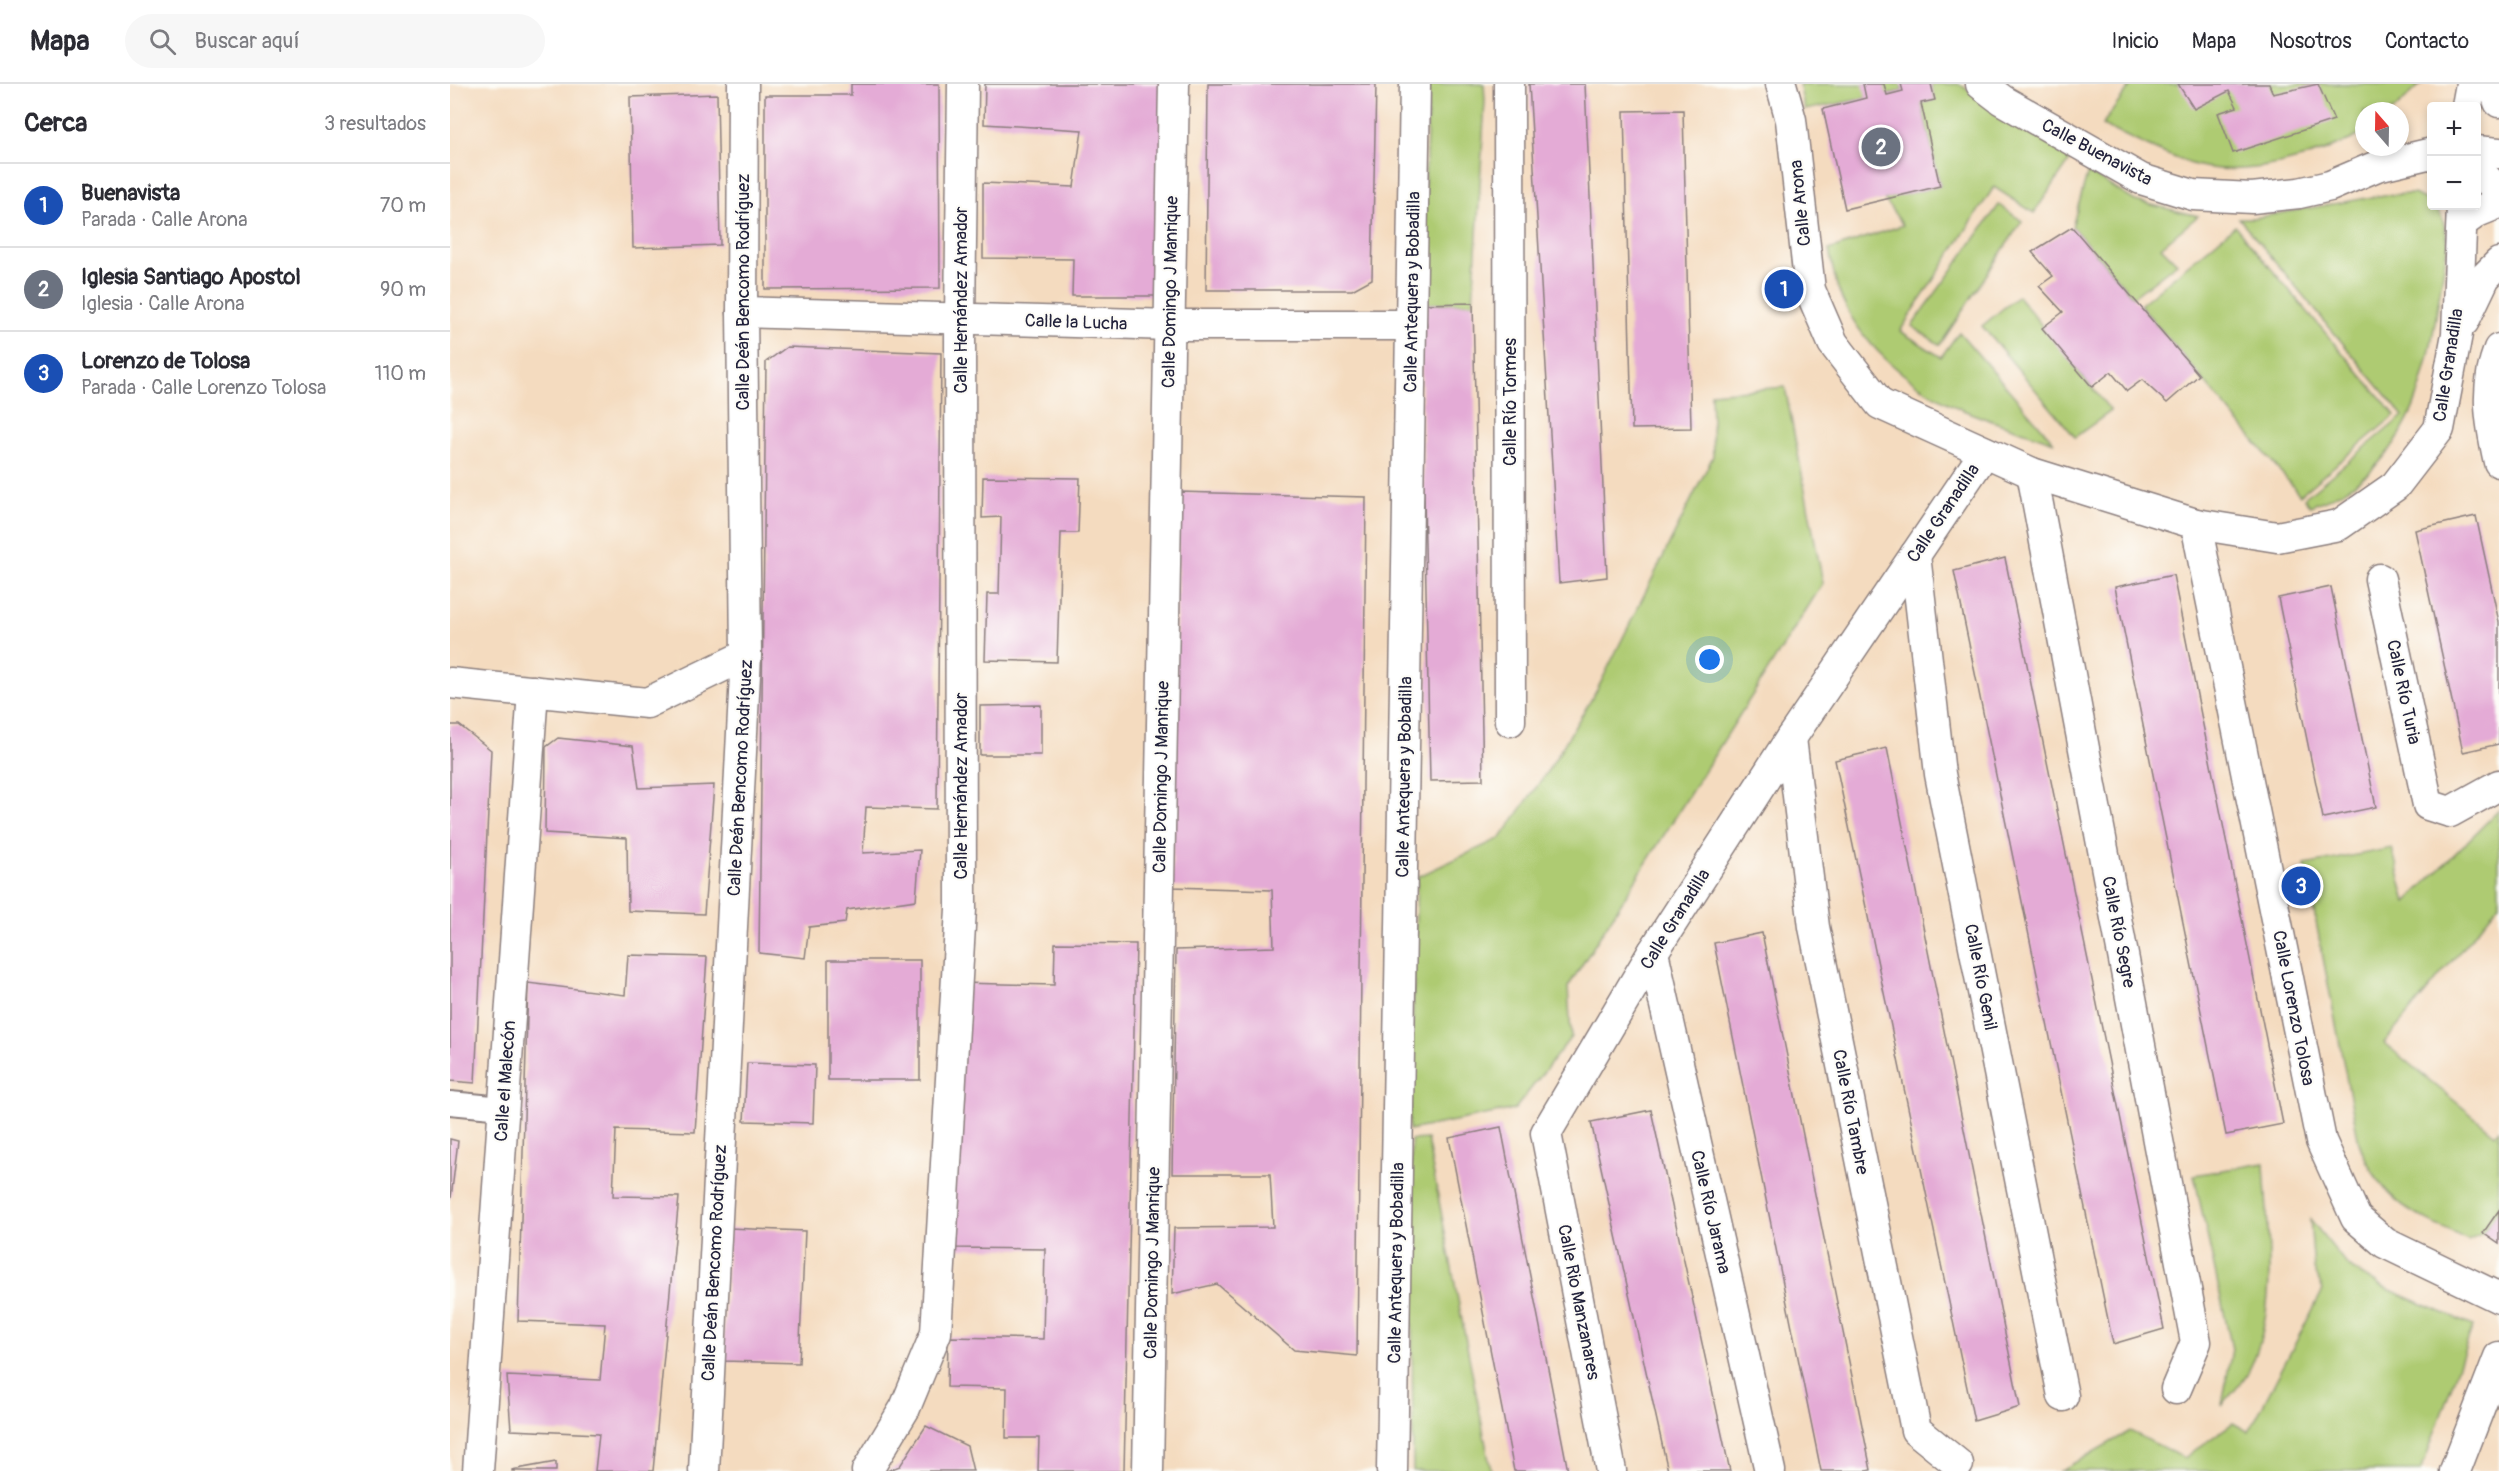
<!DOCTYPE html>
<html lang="es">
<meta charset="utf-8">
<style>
:root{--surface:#fff;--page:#f7f7f7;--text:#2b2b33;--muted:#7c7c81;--line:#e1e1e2;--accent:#b45309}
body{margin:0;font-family:Pangolin,sans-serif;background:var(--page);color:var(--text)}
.controls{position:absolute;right:18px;top:18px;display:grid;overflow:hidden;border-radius:6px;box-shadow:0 3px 9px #0003}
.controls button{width:54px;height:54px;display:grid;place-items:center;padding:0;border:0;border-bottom:2px solid var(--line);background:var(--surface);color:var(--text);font:30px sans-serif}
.compass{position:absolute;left:1905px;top:18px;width:54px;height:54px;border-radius:50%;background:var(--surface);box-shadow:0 3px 9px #0003;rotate:340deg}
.you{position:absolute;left:1260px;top:576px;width:21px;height:21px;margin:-15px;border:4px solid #fff;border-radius:50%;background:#1a73e8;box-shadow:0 0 0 9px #1a73e833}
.badge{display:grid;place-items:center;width:39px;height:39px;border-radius:50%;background:var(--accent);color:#fff;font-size:20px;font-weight:700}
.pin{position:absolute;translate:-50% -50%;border:3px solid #fff;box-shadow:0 2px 6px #0006}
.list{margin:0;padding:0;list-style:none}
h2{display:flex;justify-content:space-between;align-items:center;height:78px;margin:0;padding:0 24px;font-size:26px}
h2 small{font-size:20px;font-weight:400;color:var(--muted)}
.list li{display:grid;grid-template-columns:39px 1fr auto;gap:18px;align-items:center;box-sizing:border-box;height:84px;padding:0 24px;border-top:2px solid var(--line)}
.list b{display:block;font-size:22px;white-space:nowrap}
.list p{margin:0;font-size:20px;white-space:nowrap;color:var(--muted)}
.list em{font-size:20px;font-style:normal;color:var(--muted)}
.icon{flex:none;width:33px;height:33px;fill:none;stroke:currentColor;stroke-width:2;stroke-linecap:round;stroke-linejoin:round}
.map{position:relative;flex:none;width:2049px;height:1387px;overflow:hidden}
header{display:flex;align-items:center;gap:36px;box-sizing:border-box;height:84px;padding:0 30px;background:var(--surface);border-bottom:2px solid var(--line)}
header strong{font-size:28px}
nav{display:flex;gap:33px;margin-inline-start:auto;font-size:21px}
.search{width:420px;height:54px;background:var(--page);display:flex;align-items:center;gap:15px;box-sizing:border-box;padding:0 21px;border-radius:33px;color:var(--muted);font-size:22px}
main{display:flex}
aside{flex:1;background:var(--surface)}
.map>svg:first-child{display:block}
.green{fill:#aecb72;stroke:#687656;stroke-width:1.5}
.building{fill:#e4abd6}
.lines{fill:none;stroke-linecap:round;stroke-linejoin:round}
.pedestrian-casing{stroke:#8b7e7d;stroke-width:26}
.minor-casing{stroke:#8b7e7d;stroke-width:33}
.pedestrian{stroke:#fff;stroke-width:22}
.minor{stroke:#fff;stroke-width:30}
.labels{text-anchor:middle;stroke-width:4.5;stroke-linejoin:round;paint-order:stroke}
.street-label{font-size:18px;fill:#22223b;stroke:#fdfcf7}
</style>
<header>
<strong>Mapa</strong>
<div class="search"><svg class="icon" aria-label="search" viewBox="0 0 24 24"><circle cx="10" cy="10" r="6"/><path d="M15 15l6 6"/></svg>Buscar aquí</div>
<nav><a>Inicio</a><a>Mapa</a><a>Nosotros</a><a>Contacto</a></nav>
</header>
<main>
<aside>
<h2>Cerca<small>3 resultados</small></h2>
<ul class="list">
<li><span class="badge" style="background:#1a4fb4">1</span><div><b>Buenavista</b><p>Parada · Calle Arona</p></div><em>70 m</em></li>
<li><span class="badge" style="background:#6b7280">2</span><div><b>Iglesia Santiago Apostol</b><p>Iglesia · Calle Arona</p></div><em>90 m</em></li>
<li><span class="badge" style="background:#1a4fb4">3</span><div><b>Lorenzo de Tolosa</b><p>Parada · Calle Lorenzo Tolosa</p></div><em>110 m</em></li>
</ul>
</aside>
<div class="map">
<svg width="2049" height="1387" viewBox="0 0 2049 1387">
<rect width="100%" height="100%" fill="#fdfcf7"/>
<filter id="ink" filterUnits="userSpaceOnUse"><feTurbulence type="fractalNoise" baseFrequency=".0167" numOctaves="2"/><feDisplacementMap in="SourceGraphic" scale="12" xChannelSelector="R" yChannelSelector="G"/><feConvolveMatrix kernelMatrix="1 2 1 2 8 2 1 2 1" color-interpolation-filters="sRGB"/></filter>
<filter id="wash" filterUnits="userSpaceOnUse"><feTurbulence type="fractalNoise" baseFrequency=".008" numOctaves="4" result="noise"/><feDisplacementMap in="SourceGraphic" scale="24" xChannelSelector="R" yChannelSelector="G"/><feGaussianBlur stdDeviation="1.35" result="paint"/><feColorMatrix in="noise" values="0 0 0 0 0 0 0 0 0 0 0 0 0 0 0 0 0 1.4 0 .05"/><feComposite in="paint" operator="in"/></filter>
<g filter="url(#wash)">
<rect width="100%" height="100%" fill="#f4dbbf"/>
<!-- green -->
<g class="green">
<path d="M979,0H1034L1035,17L1023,219L970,220Z"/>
<path d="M1349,0H1451L1453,7L1355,26Z"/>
<path d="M1481,0H1509L1621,75L1584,129L1544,103L1450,247L1491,273L1509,248L1604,358C1572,346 1536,337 1504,322C1457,299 1407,258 1389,207C1384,194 1382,180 1379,166L1453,141L1434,115L1490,102L1471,19L1484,16Z"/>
<path d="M1682,0H1971L1943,27H1914V49C1869,73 1796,95 1745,81C1713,71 1683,55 1652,41Z"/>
<path d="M1638,88L1685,117L1748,132L1711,163L1727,179L1683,213L1622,143Z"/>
<path d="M1964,110C1990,122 1993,131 1998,159C1978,266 1980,381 1860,422L1854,414L1953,332L1789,134H1804L1934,111Z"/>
<path d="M1549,121L1572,137L1490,261L1462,242Z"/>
<path d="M1785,142L1945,331L1850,411L1690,221Z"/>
<path d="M1568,212L1661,327L1625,353L1532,242Z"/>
<path d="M1335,303L1373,499L1118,903L1121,953L1065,1025L959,1046L967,793L1051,754L1101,682L1147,606L1263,372L1261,309Z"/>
<path d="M2049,726V820L1934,959L2045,1050L2049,1046V1126L2033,1149L2018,1156C1964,1130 1931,1119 1909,1059L1855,781L1942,764L1956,818Z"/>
<path d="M977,1055L1041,1387H963L961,1056Z"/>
<path d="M1814,1079C1817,1146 1830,1226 1798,1288C1792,1300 1780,1311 1772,1321L1782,1265L1744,1091Z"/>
<path d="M1860,1135L1898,1182L1931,1202L2023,1242L1971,1387H1610L1680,1347L1734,1374L1783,1339L1799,1348L1873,1206L1864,1185Z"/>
</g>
<g id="blocks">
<!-- building -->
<g class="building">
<path d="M401,0H489L490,204L315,205V11H401Z"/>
<path d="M535,0H715L708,212H622L623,175L533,174V99L624,103L632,46L534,40Z"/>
<path d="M758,0H926L922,195L902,206H756Z"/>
<path d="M1079,0H1135L1157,493L1109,499Z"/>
<path d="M1413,0H1434L1437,11L1453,7L1451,0H1481L1485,16L1471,19L1490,102L1395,125L1373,25L1416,14Z"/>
<path d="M1728,0H1819L1823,10L1868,0L1884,36L1783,69L1768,29L1787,23L1779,7L1744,25Z"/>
<path d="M267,10L270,161L183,164L180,13Z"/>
<path d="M1233,26L1241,344L1182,345L1174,27Z"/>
<path d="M1622,143L1749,291L1717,319L1692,296L1677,307L1661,288L1642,303L1592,244L1613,228L1589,202L1603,192L1582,168Z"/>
<path d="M1023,219L1033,696L980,697L970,220Z"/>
<path d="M337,263L491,269L487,725L416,723L413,769L470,766L466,816L397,826L395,839L359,843L355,874L309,869L316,278Z"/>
<path d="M533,393L630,394L628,449H611L607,578L535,576L537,510H549L551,433L532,434Z"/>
<path d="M729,408L916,413L907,1272L844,1266L767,1200L722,1210L724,1144L823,1143L820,1090H722L726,866L824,863L822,806L722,803Z"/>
<path d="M2026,432L2049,538V660L2013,668L1965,446Z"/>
<path d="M1555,474L1714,1245L1663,1260L1504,487Z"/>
<path d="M1723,491L1833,1040L1776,1051L1665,503Z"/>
<path d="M1881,503L1926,723L1873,734L1828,514Z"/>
<path d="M591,621V671H530V622Z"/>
<path d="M0,641H9L41,666L25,999L0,997Z"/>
<path d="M108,654L183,662L189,704L264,701L254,830L178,827L177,754L95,749L96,663Z"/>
<path d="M1437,664L1570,1323L1524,1337L1385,676Z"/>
<path d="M1312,849L1421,1386L1416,1387H1371L1264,859Z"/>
<path d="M605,859L686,860L674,1387H588L589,1354H556L557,1304L497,1303L498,1253L593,1255L595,1165L502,1164L508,899L604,901Z"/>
<path d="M178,871L257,873L245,1048L166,1046L163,1112L229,1113L203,1387H145L149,1350L61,1346L57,1292L150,1296L155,1240L68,1237L78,899L175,911Z"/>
<rect x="378" y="876" width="92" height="120"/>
<path d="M297,979L365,981L363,1039L294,1037Z"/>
<path d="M1201,1026L1280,1387H1218L1141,1038Z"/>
<path d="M1051,1043L1118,1387H1064L999,1054Z"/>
<path d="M0,1055L8,1057L1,1114H0Z"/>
<path d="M2049,1126V1160L2033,1149Z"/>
<path d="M279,1144L355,1147L349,1279L273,1277Z"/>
<path d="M476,1342L517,1362L523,1387H437L450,1382Z"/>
<path d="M106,1378V1387H62V1386Z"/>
</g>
</g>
</g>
<g filter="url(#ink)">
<use href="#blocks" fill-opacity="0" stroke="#8b7e7d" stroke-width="1.5"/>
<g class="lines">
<defs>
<path id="pedestrian" d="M0,1019L53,1024"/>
<g id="minor">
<path d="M1059,0L1060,637"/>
<path d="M1331,0L1341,36L1360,206L1383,259L1430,320L1582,389L1746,440L1827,453L1889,441L1945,402L1989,345L2007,250L2012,122"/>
<path d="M1531,0L1552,16L1691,95L1743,111L1802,114L1849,109L1880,102L1927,82L1982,69"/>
<path d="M2043,0L2049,18"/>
<path d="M2017,22L2021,0"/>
<path d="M2026,67L2049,69"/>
<path d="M2026,85L2049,107"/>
<path d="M2013,138L2027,128L2049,119"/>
<path d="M292,228L720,241H961"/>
<path d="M2014,237L2035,193L2049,179"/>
<path d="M2049,265C2034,304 2040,338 2049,378"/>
<path d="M1582,389L1746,1258L1726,1305"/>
<path d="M1746,440L1871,1057L1906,1134L1935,1159L2049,1214"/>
<path d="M1465,471L1490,690L1613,1312"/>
<path d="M1930,495L1978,721L2000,728L2049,701"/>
<path d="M0,599L197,619L296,571"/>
<path d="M1341,654L1364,843L1466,1346L1508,1380"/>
<path d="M1203,868L1320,1387"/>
<path d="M28,1387L83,607"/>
<path d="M254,1387L296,571L292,228L293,0"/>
<path d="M417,1387L455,1324L486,1249L511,825L510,235L513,0"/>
<path d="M698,1387L724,0"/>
<path d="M942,1387L965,0"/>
<path d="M1161,1387L1096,1049L1203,868L1341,654L1535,368"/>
<path d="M2005,1387L2049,1273"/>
</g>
</defs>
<!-- pedestrian casing -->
<use href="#pedestrian" class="pedestrian-casing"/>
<!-- minor casing -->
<use href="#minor" class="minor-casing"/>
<!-- pedestrian -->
<use href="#pedestrian" class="pedestrian"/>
<!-- minor -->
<use href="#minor" class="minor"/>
</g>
</g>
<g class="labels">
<!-- street labels -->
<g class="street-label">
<text transform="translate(1647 68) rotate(28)" y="6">Calle Buenavista</text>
<text transform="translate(1350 119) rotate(-96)" y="6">Calle Arona</text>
<text transform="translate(293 208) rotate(-90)" y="6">Calle Deán Bencomo Rodríguez</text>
<text transform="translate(720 208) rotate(-89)" y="6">Calle Domingo J Manrique</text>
<text transform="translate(962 208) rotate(-89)" y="6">Calle Antequera y Bobadilla</text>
<text transform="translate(511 216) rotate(-90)" y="6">Calle Hernández Amador</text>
<text transform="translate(626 238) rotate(2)" y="6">Calle la Lucha</text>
<text transform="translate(1998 281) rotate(-81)" y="6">Calle Granadilla</text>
<text transform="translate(1060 318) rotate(-90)" y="6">Calle Río Tormes</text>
<text transform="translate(1493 429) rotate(-56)" y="6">Calle Granadilla</text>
<text transform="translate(1954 608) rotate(78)" y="6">Calle Río Turia</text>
<text transform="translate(711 693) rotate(-89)" y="6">Calle Domingo J Manrique</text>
<text transform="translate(954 693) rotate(-89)" y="6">Calle Antequera y Bobadilla</text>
<text transform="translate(290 694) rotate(-87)" y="6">Calle Deán Bencomo Rodríguez</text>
<text transform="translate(511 702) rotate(-90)" y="6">Calle Hernández Amador</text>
<text transform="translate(1225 835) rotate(-58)" y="6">Calle Granadilla</text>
<text transform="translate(1669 848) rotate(79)" y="6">Calle Río Segre</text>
<text transform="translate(1531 893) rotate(79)" y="6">Calle Río Genil</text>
<text transform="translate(1844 924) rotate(79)" y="6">Calle Lorenzo Tolosa</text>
<text transform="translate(55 997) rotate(-86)" y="6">Calle el Malecón</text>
<text transform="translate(1401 1028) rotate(79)" y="6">Calle Río Tambre</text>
<text transform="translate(1261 1128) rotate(77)" y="6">Calle Río Jarama</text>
<text transform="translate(264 1179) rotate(-87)" y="6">Calle Deán Bencomo Rodríguez</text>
<text transform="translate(702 1179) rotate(-89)" y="6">Calle Domingo J Manrique</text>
<text transform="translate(946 1179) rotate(-89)" y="6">Calle Antequera y Bobadilla</text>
<text transform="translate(1129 1218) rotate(79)" y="6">Calle Rio Manzanares</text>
</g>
</g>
</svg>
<div class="controls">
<button>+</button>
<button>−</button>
</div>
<svg class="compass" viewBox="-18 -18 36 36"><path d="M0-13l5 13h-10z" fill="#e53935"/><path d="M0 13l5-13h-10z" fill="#7c7c81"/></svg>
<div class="you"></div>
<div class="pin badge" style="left:1334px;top:205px;background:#1a4fb4">1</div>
<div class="pin badge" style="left:1431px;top:63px;background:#6b7280">2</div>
<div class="pin badge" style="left:1851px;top:802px;background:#1a4fb4">3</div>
</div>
</main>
